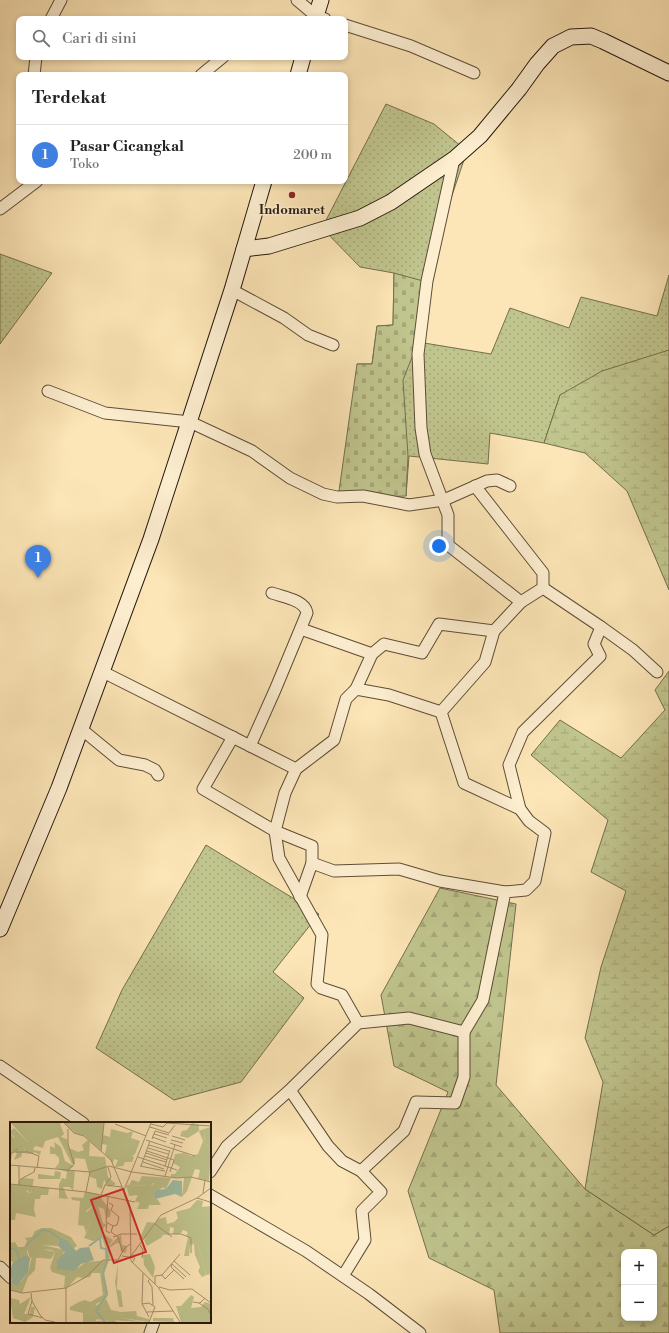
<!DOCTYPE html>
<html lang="id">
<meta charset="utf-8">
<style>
:root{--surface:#fff;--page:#f2f2f2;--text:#222;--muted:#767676;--line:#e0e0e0;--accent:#8f2418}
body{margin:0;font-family:"Libre Bodoni",serif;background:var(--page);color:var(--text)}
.controls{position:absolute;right:12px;bottom:12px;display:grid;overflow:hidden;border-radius:8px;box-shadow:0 2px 6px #0003}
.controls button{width:36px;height:36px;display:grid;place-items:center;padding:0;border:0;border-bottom:1px solid var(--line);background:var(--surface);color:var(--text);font:20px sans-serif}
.you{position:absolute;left:439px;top:546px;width:14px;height:14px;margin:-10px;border:3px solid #fff;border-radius:50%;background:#1a73e8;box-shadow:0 0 0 6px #1a73e833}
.badge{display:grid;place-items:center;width:26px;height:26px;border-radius:50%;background:var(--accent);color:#fff;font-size:13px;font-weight:700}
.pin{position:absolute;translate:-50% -33px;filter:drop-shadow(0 1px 2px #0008)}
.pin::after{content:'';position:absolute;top:21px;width:14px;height:12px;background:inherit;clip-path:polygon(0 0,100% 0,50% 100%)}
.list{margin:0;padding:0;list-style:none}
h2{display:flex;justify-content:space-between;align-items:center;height:52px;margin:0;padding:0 16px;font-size:17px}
h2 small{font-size:13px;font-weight:400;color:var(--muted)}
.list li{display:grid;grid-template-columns:26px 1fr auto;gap:12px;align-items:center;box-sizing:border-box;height:60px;padding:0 16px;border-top:1px solid var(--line)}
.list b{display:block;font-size:15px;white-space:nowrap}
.list p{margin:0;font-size:13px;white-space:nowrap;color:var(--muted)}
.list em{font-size:13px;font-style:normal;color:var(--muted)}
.icon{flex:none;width:22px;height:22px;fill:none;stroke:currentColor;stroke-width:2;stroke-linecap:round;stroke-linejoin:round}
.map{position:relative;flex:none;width:669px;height:1333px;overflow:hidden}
.search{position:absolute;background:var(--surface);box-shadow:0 2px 6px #0003;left:16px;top:16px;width:332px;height:44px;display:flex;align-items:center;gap:10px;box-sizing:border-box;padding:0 14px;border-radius:8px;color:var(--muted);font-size:15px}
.panel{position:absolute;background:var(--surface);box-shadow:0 2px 6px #0003;left:16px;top:72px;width:332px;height:112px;border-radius:8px}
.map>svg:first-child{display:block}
.grass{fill:url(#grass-dots);stroke:#746f4d}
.forest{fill:url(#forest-firs);stroke:#746f4d;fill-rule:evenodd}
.wetland{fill:url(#wetland-marsh);stroke:#746f4d}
.cemetery{fill:url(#cemetery-stones);stroke:#746f4d}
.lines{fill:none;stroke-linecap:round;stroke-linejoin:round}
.street-casing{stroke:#5c4d37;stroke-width:13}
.secondary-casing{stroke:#271a0d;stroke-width:17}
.street{stroke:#fdeed0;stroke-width:11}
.secondary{stroke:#fdeed0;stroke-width:15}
.poi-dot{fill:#8f2418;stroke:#fdeed0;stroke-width:1.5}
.labels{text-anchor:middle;stroke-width:3;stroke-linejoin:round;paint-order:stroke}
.poi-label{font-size:13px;font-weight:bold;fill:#271a0d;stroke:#fdeed0}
.inset-river{fill:none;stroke:#a0bfa9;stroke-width:2}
.inset-road{fill:none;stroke:#a79472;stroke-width:1}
.view{fill:#d62828;fill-opacity:0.15;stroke:#d62828;stroke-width:2}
.inset-edge{fill:none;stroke:#271a0d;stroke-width:2}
</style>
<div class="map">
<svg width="669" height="1333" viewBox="0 0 669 1333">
<defs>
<pattern id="grass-dots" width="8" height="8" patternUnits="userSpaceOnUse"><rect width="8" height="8" fill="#c0c48d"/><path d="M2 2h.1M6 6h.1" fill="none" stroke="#a5a878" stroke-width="1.8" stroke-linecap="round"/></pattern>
<pattern id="forest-firs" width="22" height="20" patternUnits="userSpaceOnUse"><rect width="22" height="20" fill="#c0c48d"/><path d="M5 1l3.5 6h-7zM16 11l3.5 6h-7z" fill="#a5a878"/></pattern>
<pattern id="wetland-marsh" width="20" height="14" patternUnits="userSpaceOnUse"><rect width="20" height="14" fill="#c0c48d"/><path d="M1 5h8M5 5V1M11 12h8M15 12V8" fill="none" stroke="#a5a878"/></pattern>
<pattern id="cemetery-stones" width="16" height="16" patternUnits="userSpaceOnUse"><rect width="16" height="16" fill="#c0c48d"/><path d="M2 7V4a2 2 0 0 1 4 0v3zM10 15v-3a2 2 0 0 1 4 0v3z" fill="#a5a878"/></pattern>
</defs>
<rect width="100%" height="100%" fill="#fce5b6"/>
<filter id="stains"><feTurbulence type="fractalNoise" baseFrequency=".005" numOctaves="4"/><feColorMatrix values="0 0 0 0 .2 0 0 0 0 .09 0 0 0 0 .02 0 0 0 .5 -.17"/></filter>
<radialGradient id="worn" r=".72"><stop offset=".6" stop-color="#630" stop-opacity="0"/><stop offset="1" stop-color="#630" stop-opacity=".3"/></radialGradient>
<!-- grass -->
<g class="grass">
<path d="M386,104L434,124L467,151L423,281L418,342L491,354L510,308L569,328L581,297L657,316L669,275V350L560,395L544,443L490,433L488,464L409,456L406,496L357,364H372L377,326L393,325L394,273L360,267L322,228Z"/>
<path d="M0,254L52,273L0,344Z"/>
<path d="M206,845L319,914L273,972L304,998L241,1082L174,1100L96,1048L122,990Z"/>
</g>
<!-- forest -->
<path class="forest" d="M440,888L516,904L496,1085L585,1189L654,1235L669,1226V1333H500L494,1290L429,1258L408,1191L448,1092L394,1066L381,995ZM624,1252H654V1318H624Z"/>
<!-- wetland -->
<g class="wetland">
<path d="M669,350V590L627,491L585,453L544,443L560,395L602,371Z"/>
<path d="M669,671V1226L654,1235L585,1189L603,1082L585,1038L601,967L626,891L591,872L608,820L531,755L560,720L621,758L665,710L655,690Z"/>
</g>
<!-- cemetery -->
<path class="cemetery" d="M394,273L423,281L418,342L403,380L408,456L406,496L338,498L357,364H372L377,326L393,325Z"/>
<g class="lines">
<defs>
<g id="street">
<path d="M297,0L316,16L325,19"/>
<path d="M51,19L61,0"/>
<path d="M345,25L411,46L474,73"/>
<path d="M34,75L36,57"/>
<path d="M201,75L223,57"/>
<path d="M0,209L37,181"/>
<path d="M232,290L284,318L308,335L333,345"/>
<path d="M48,391L105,413L190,422L252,451L290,478L323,494L337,497L363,496L409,505L444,500L487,481L497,480L510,486"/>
<path d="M475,486L543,573V588L521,602"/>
<path d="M601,627L633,650L657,672"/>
<path d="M301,629L372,654"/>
<path d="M103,672L296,769"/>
<path d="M356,689L372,654L384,644L422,653L439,624L494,631"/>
<path d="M80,728L119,760L145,765L155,770L158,775"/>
<path d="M233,737L203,789L275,831L312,846V863L300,897"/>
<path d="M250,746L275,690L307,613C305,600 283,597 272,593"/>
<path d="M520,809L509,765L523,732L600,656L594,644L601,627L543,588"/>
<path d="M312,863L334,871L399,869L440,881L505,892"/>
<path d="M358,1023L409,1018L464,1032"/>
<path d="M0,1066L83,1123"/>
<path d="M361,1171L342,1161L328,1146L292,1093V1088L358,1023L342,995L321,988L317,984L322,935L279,858L275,831L285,793L296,769L334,740L346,699L356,689L389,695L441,712"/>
<path d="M210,1172L227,1146L292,1088"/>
<path d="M210,1195L306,1251L369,1294L420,1333"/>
<path d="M0,1267L11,1278"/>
<path d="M343,1276L365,1240L362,1211L381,1192L361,1171L404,1131L416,1102L455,1103L464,1077V1032L483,1000L505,892L526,890L535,881L545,833L529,821L520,809L464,783L441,712L485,662L494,631L521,602L448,545V515L425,454L421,428L418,354L427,281L454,159"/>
<path d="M150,1333L154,1322"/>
</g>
<g id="secondary">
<path d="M315,19L321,0"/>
<path d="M298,75L303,57"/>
<path d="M244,249L269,246L360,218L391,202L454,159L480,136L519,89L537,64L553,46L571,37L591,36L603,41L669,73"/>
<path d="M0,929L59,788L151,539L232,290L264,181"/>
</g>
</defs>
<!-- street casing -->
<use href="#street" class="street-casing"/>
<!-- secondary casing -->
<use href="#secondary" class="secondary-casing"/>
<!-- street -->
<use href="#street" class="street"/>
<!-- secondary -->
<use href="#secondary" class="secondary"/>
</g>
<!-- markers -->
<circle class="poi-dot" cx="292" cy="195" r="4"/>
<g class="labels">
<!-- poi labels -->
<g class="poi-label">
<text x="292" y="214">Indomaret</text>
</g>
</g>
<!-- overview -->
<g transform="translate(10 1122)">
<rect width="201" height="201" fill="#fce5b6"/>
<path d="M54,1H94L93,13L100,15L101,7L117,11L123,9L121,16L130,19L125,32L122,34L124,35L122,40H115L113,44L105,45L108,38L104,37L103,41L95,32L97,23L92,22L91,29L75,14L65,11ZM4,6L18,20L16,29L0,10ZM194,7L195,23L201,25L199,59L188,57L190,48L185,47L182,55L161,56L156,67L143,61L140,64L119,63L122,58L129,60L132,54L161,56V52H165L170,45L163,41L165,32L174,31L181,34L188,32L193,19L189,9ZM14,56L24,57L21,71L8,63L9,58ZM137,100L157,102L160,106L159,112L129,118ZM189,101H201V152L196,153L188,122L176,114L179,107ZM111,112L112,123L117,124L116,131L111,130L110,121H107L99,126L100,138L95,137L96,127ZM32,127L45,130L41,137L30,136ZM181,173L184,175L181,186L191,185V200H179L172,187L171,184Z" fill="#c0c48d"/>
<path d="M1,1H52L50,2L54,12L51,15L57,17L59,26L68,30L74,28L72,23L78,18L80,20L79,34L95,35L98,55L106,62L99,65L94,58L92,67L87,65L86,57L80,55L75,37L65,36V42H62L48,15L35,19L33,26L25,24L23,28L31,29L30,33L24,30L23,32L12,31L11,35L4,38L7,31H0V10L3,15L14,20V29L18,20ZM44,20L51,25L55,39L64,44L59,48L65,49L63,69L60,65H53L58,77L49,76V62L52,56L56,57L57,50L45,46L49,41V36L45,32H40V24L45,26ZM45,49L51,50L50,57H28V52L44,54ZM182,55L177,69L172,75L174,56ZM147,60L153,65L144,72L151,83H139L138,87H127L130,81L125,79L128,73L119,74L116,63L140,64ZM0,62L15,64L17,70L21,71L22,65L39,66L38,73H31L30,77H25L24,88L26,95L6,91L5,98H0ZM75,70L88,72L101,89L100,95L96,96L94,87L84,83L76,89L81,100L76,111L74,104L68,103L70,79L62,78L61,75L73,76ZM187,78L193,79L192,85L201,84V101H189L178,110L173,108L170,112H163L164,106L145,101L148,97L156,95L157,102L164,100L168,96L166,90L180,86ZM32,106H41L61,115L67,124L62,127L57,118L35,109L20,121L17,129L18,134L8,138L7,131L0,127V121L5,120L8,125H14L17,119L15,116L22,115L25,109ZM152,108V115L137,124L134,118L144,113L145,109ZM178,115L188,122L196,153L192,155L188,149L190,145L185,133L184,122L180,123L179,134H174ZM33,123L55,128L52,133L68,146L76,140L99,138L94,152L98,172L96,177L86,182V199L104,198L107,200H73V191L60,188V185L69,180L75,178L80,180L93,173L90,151H82L80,155L73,156L67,155L58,165L54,166L55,154L42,150L40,146L45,130L41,128L32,127L30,136H26L25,148L18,155L12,171L0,168V154L2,161L11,160L18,150L23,131ZM140,132L145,145L143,156L134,143L133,133ZM108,142L107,167L111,169L113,185H109L105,160ZM21,175L14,192H20L21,185H25L23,195L15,200L3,196L0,176L9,178L10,182ZM195,180L201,182V200H191V185ZM166,184H171L179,200H171ZM126,189L127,194L139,197V200L112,196L111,190ZM143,196H163L164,200L143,199Z" fill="#c0c48d"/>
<path d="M182,1L189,3V9L178,16L170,14L172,9L177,8ZM201,5V25L195,23L194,7ZM196,25L201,30V41L195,51L188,46L187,41L192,40V26ZM84,83L88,84L93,101L98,103L94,105L92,111L103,118L96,127L92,116L83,119L74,116L81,100L75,92ZM34,108L49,115L48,124L33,123L20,137L17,126ZM0,127L7,131L8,138L3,140L0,138ZM96,177L101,188L111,190L112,196L133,200L81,197V187Z" fill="#c0c48d"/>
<path d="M163,58L172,59V75L165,72L145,77L144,71L147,68L156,67ZM49,115L57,118L66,129L70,126L79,125L84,138L71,142L64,149L47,147V138L55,130L48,124ZM14,134H18L20,137L18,150L7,164L2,161L0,149L3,140Z" fill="#a0bfa9"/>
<path class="inset-river" d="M17,124L32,108L39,109L51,117M79,124L90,116L91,126L96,127L97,137M0,126L7,129L9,138M95,200L86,189L97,172L93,151L97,138"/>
<path class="inset-road" d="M54,1L64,11L74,14L101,38L113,67M141,1L114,68L120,84L121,139L148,165L170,200M105,2L136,14M141,2L153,5L157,1L201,4M140,5L159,11L165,3M144,12L157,16M162,14L175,18M142,15L156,20M142,17L145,9L159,13M136,18L185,34M161,18L173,21M160,21L172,25M139,23L159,29M138,26L158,32M91,29L94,1M137,29L164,38L160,50M6,30H18L29,34L27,46M136,31L157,38M135,34L156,40M128,35L167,48M133,40L154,47M0,43L80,50L99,44L122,50M0,43L1,32L7,27M130,44L155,49M131,44L140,19M155,44L160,28M57,49L64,42L58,22V7M122,50L167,56L181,55L201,60M155,54L165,23M9,57V44M0,62L76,70L125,80M9,63V58L24,50L25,46M95,63L101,55L98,45M76,70L80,50M193,71L195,58M91,73L95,63L112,65M98,75L96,100L103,104L101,110L108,115L112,129M187,76L200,80L201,84M99,81L103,83L101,88L109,95L107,103L103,104M97,100L96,109L100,111M145,102L162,115M157,112H171L181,116V131M103,115L111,112H127M130,123L133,128L132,136M112,134L125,136L122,141M121,134L151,93L187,76L201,66M164,139L180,153M133,151L132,182L139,195M152,153L155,157L164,148M140,157L138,159L142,165L143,183M174,157L161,145L162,142L176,155M145,162V154L152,153L170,132M149,165L160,168L182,167L201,181M0,168L12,171L56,166M21,171L22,179L30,193L35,198L45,200M22,179L18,192L33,196M183,180L190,181L195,176M189,181L198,187L201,193M132,182L139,181L145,185L139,200M137,190L163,189M56,200V166L76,155L93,138H108L114,127L120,122"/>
<path class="view" d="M113,67L136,130L104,141L81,78Z"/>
<rect width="201" height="201" class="inset-edge"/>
</g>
<rect width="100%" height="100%" filter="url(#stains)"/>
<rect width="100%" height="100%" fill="url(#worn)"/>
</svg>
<div class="controls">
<button>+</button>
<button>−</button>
</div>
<div class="you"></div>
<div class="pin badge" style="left:38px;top:578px;background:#3f7fe0">1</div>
<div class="search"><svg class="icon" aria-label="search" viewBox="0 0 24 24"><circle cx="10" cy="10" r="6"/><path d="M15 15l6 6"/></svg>Cari di sini</div>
<section class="panel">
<h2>Terdekat<small></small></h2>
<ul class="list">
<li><span class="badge" style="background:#3f7fe0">1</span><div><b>Pasar Cicangkal</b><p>Toko</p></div><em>200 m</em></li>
</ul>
</section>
</div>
